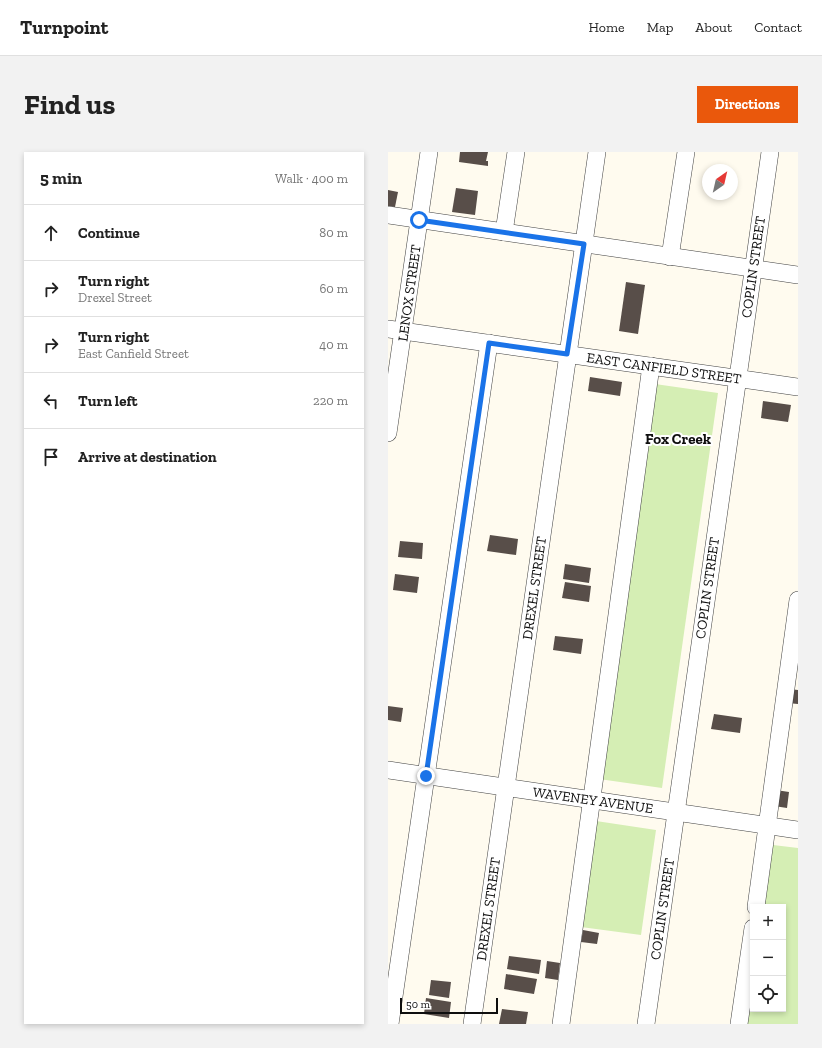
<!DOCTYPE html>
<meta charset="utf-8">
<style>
:root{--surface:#fff;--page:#f2f2f2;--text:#222;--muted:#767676;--line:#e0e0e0;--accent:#ea580c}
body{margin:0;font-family:"Zilla Slab",serif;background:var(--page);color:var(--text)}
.controls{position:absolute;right:12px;bottom:12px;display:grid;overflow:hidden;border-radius:0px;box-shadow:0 2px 6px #0003}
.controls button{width:36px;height:36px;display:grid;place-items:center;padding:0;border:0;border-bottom:1px solid var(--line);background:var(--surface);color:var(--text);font:20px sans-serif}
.compass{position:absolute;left:314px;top:12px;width:36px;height:36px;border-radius:50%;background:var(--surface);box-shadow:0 2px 6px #0003;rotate:34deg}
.scale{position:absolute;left:12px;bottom:10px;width:98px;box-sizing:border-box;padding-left:4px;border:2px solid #0e0e0e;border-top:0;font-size:11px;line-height:14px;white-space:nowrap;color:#0e0e0e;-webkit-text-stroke:3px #fff;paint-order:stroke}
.stop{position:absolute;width:12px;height:12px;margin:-9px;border:3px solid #1a73e8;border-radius:50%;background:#fff}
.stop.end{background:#1a73e8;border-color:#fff;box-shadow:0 1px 4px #0008}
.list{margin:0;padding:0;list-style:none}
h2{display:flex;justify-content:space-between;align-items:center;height:52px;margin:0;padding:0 16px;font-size:17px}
h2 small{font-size:13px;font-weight:400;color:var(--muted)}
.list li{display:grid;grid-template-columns:26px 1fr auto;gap:12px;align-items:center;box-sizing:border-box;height:56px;padding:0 16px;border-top:1px solid var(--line)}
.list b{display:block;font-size:15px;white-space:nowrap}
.list p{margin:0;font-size:13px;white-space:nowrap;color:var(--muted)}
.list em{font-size:13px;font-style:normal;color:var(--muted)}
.icon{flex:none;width:22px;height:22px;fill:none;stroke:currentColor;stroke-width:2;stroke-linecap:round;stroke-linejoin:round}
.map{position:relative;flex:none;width:410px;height:872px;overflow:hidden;border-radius:0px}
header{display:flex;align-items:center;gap:24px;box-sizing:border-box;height:56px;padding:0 20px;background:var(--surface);border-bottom:1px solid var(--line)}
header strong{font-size:19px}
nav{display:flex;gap:22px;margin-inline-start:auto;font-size:14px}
.intro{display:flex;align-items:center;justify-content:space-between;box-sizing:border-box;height:96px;padding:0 24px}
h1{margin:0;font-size:28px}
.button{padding:10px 18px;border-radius:0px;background:var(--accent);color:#fff;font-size:14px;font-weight:700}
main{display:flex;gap:24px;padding:0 24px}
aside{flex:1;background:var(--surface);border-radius:0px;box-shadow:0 2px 6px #0003}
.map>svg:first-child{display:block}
.green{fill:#d5eeb4}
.building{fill:#584e49}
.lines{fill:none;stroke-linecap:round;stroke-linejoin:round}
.minor-casing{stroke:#414141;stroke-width:18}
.minor{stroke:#fff;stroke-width:17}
.route{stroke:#1a73e8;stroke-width:5}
.labels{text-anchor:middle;stroke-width:4;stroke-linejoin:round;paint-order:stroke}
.street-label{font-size:14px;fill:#0e0e0e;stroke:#fff}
.neighbourhood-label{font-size:15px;font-weight:bold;fill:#0e0e0e;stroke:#fff}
</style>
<header>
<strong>Turnpoint</strong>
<nav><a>Home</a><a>Map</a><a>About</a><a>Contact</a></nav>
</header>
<div class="intro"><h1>Find us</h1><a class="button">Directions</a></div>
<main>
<aside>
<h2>5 min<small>Walk · 400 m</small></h2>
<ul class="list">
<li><svg class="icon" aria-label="ahead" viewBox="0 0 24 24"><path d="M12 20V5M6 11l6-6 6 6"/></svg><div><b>Continue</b></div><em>80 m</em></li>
<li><svg class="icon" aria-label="right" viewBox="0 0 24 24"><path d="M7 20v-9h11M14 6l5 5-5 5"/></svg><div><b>Turn right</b><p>Drexel Street</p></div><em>60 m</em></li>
<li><svg class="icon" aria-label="right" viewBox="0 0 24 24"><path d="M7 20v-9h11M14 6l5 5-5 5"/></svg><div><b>Turn right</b><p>East Canfield Street</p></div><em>40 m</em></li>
<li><svg class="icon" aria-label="left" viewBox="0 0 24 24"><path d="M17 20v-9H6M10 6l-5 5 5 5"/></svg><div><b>Turn left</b></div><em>220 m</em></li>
<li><svg class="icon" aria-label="arrive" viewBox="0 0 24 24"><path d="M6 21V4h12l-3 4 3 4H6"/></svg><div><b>Arrive at destination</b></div></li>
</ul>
</aside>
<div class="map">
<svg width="410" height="872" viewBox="0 0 410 872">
<rect width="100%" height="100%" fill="#fffbef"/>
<!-- green -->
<g class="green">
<path d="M267,232L330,241L274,636L211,627Z"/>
<path d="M208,669L268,678L253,783L193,775Z"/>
<path d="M385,693L410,696V872H359L365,831V857H395V755H376Z"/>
</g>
<!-- building -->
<g class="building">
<path d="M72,0H100L98,9H100V14L71,10Z"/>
<path d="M68,36L90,39L87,63L64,60Z"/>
<path d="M0,38L10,40L7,55L0,54Z"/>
<path d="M238,130L257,133L250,182L231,179Z"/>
<path d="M202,225L234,230L232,244L200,239Z"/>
<path d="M375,249L403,253L400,270L373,266Z"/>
<path d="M102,383L130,387L128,403L99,399Z"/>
<path d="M12,389L35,391L34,407L10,405Z"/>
<path d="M177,412L203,416L201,431L175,427Z"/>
<path d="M7,422L31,425L29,441L5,438Z"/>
<path d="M177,430L203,434L201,450L174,446Z"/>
<path d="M167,484L195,487L193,502L165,498Z"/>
<path d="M401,537L410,538V552L399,551Z"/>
<path d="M0,554L15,556L13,570L0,568Z"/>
<path d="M326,562L354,566L352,581L323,577Z"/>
<path d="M388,638L401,640L399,656L386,654Z"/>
<path d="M195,778L211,781L209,792L193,790Z"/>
<path d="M121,804L153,808L151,822L119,817Z"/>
<path d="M159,809L172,811L170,828L157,826Z"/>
<path d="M118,822L149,827L146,842L116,837Z"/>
<path d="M43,828L63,830L61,846L41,843Z"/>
<path d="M38,846L63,850L61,866L36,862Z"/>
<path d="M114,857L140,860L138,872H111Z"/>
</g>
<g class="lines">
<defs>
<g id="minor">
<path d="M0,63L410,123"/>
<path d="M116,80L128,0"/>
<path d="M282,105L298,0"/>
<path d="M0,177L410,235"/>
<path d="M0,281L41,0"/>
<path d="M0,618L410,678"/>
<path d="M368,755L410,448"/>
<path d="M2,872L101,191"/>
<path d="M84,872L209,0"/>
<path d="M173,872L263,214"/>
<path d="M258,872L382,0"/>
<path d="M351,872L365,776"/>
</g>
</defs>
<!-- minor casing -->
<use href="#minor" class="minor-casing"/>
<!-- minor -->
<use href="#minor" class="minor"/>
</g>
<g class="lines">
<!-- route -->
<path class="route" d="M31,68L196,92L179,202L101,191L38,624"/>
</g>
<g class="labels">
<!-- street labels -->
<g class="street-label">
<text transform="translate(365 115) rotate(-82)" y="5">COPLIN STREET</text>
<text transform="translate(21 141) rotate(-82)" y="5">LENOX STREET</text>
<text transform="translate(276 216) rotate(8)" y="5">EAST CANFIELD STREET</text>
<text transform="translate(146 436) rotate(-82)" y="5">DREXEL STREET</text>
<text transform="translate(319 436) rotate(-82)" y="5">COPLIN STREET</text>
<text transform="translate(205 648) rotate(8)" y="5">WAVENEY AVENUE</text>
<text transform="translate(100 757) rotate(-82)" y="5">DREXEL STREET</text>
<text transform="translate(274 757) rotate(-82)" y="5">COPLIN STREET</text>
</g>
<!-- neighbourhood labels -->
<g class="neighbourhood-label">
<text x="290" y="292">Fox Creek</text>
</g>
</g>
</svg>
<div class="controls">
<button>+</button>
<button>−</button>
<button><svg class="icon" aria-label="locate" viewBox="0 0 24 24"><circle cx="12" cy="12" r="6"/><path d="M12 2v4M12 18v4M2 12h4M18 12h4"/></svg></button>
</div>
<svg class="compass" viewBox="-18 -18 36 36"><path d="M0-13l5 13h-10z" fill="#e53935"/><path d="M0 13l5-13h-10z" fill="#767676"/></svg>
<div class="scale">50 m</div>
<div class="stop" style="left:31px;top:68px"></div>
<div class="stop end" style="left:38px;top:624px"></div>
</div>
</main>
